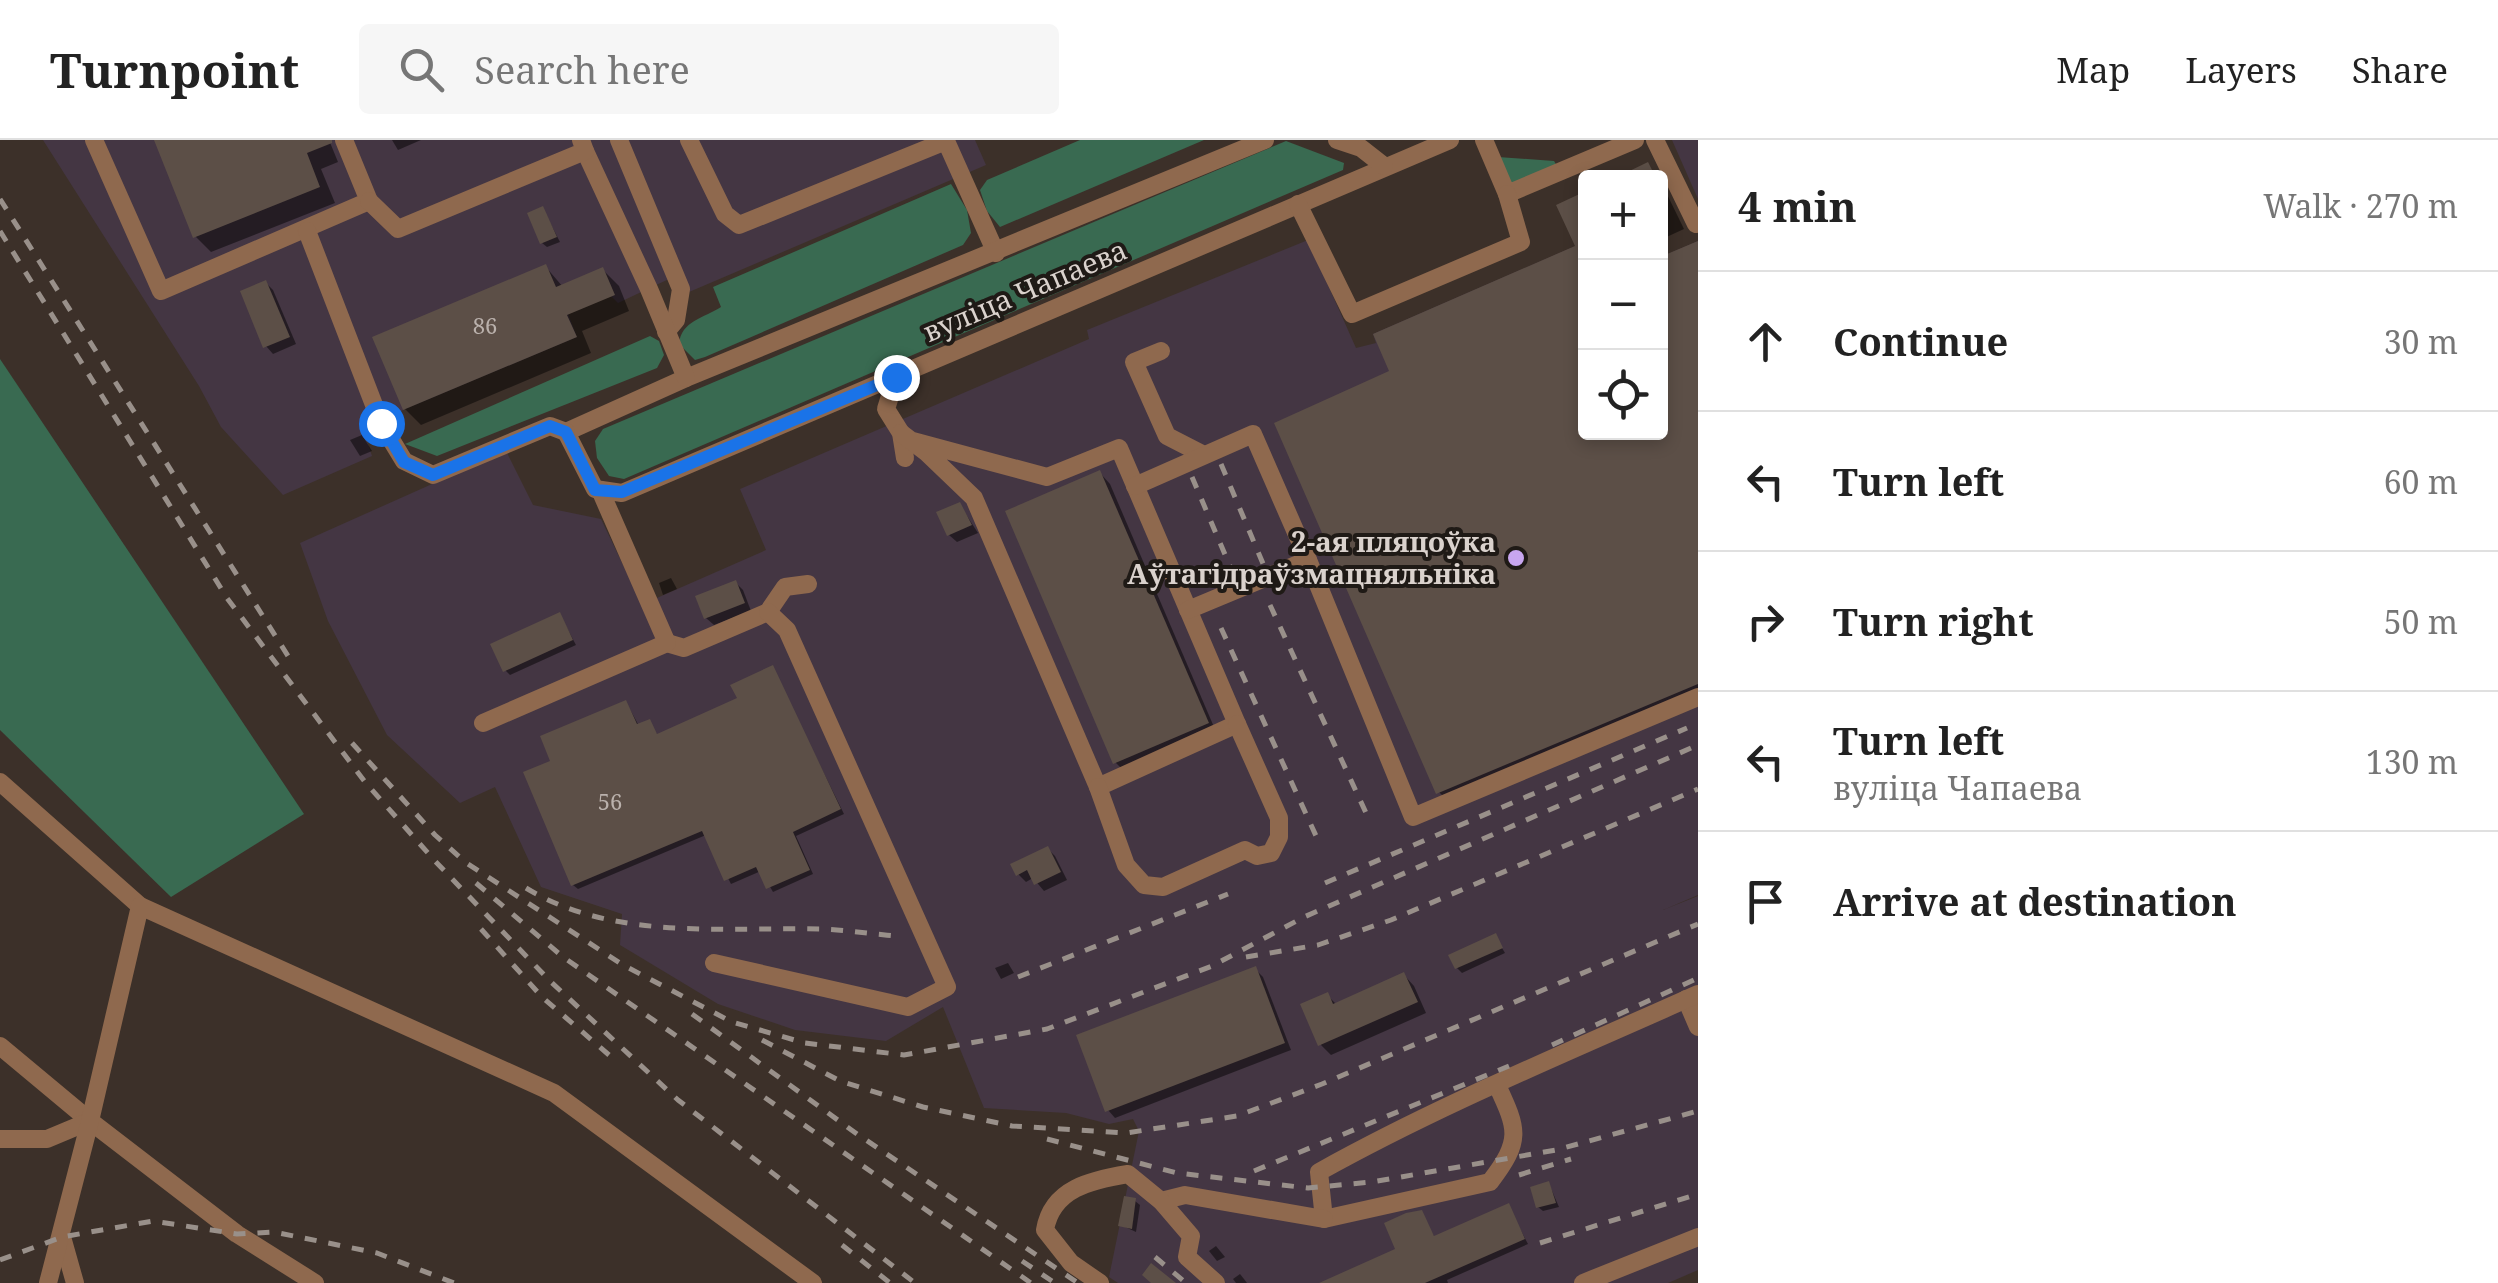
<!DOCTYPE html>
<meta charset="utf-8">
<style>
:root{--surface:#fff;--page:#f6f6f6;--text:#222;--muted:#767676;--line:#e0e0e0}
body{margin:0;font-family:"Noto Serif",serif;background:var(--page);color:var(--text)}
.controls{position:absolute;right:30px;top:30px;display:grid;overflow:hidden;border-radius:10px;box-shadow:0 5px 15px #0003}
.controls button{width:90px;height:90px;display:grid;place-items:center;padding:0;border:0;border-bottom:2px solid var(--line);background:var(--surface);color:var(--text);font:50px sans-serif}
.stop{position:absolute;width:30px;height:30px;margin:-22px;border:8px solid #1a73e8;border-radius:50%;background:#fff}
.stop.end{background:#1a73e8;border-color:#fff;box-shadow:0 2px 10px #0008}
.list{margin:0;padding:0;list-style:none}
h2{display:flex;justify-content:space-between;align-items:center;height:130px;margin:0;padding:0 40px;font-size:42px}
h2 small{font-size:32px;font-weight:400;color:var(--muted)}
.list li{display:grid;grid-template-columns:65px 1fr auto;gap:30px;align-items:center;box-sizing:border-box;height:140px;padding:0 40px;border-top:2px solid var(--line)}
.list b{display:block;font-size:38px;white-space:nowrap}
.list p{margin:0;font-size:32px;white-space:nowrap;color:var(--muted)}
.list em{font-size:32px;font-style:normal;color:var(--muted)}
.icon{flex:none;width:55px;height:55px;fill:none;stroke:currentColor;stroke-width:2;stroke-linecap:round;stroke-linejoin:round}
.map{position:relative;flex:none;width:1698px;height:1143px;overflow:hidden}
header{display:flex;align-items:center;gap:60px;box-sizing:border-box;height:140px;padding:0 50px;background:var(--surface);border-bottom:2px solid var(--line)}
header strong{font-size:48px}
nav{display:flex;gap:55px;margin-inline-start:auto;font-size:35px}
.search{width:700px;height:90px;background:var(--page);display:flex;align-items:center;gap:25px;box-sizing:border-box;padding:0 35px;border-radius:10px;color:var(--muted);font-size:38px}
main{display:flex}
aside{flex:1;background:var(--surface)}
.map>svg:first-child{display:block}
.industrial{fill:#443643}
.green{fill:#396a51}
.shadow{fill:#0007}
.building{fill:#5c4f47}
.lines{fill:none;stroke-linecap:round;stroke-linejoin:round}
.minor{stroke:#8f694e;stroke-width:18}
.rail{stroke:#99908a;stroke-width:5;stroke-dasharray:12 12;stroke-linecap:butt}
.route{stroke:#1a73e8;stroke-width:12}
.poi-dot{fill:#c8a6ef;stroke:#1f1a16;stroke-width:4}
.labels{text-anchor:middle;stroke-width:8;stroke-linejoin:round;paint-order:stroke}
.number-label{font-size:22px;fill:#bab1ac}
.street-label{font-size:28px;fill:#dad2cd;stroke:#1f1a16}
.poi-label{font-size:28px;font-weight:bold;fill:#dad2cd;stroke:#1f1a16;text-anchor:end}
</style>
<header>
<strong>Turnpoint</strong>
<div class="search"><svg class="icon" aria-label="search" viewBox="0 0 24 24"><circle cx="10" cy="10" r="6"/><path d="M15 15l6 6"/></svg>Search here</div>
<nav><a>Map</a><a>Layers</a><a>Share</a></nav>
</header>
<main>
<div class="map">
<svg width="1698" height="1143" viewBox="0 0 1698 1143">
<rect width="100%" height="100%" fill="#3c3029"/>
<!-- industrial -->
<g class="industrial">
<path d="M43,0H613L671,138L618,163L611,156L568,174L577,197L403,270L364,292L372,316L283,355L221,287L199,246Z"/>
<path d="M627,0H975L986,25L689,152Z"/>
<path d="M1672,0H1698V59Z"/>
<path d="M1308,100L1356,208L1376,203L1373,194L1571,108L1586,292H1660L1661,117L1698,101V755L1663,770L1698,756V1130L1668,1143H1118L1109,1137L1139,991L1133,979L1109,984L1066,973L984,968L943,867L886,901L795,890L718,864L620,805L622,774L541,747L495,647L460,663L387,595L328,481L300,403L506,311L533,365L601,379L641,462L650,461L766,410L740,349L1089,199L1087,190Z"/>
</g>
<!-- green -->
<g class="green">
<path d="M1080,0H1204L1000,87L987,71L980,50L987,40Z"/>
<path d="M1286,1L1344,23L1343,30L624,339L609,336L597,318L595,301L603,289Z"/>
<path d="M1498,17L1554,21L1557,26L1510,45Z"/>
<path d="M951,44L967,70L971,93L963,105L705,217L695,220L679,204C681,181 704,178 721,167L713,147Z"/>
<path d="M650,196L659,201L664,215L657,228L437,316L405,304Z"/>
<path d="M0,219L304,674L171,757L0,590Z"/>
</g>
<!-- shadow -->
<g class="shadow">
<path d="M156,0H329L338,22L321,29L335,63L211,112L195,96Z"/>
<path d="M392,0H421L398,10Z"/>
<path d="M1660,40L1684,89L1660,100Z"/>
<path d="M1586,53V292H1660L1698,103V557L1449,662L1439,652L1392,232L1579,108Z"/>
<path d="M543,69L560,102L547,107L542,103Z"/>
<path d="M545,126L563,147L603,130L619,146L629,171L582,191L591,213L421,285L405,269L375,198Z"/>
<path d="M266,143L273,150L296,204L273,214L266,206Z"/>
<path d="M362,295L372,311L360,316L350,300Z"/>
<path d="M1100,333L1110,344L1217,594L1126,633L1115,622Z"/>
<path d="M960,365L978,393L957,402L949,395Z"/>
<path d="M671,438L677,449L663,455L659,443Z"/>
<path d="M736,443L743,450L751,471L714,485L706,478Z"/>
<path d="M560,475L576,505L510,535L505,530Z"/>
<path d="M772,528L844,674L796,696L813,734L773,752L761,731L731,744L706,695L578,749L573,745L553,622L626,562L639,586L649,582L658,596L740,560Z"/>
<path d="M1048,709L1055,716L1067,740L1044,751L1033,738L1026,742L1018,734Z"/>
<path d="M1495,796L1505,813L1462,833L1457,828Z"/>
<path d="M1008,823L1014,833L1001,839L995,828Z"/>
<path d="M1255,829L1263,837L1291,910L1115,978L1108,970Z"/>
<path d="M1404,835L1414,846L1426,873L1331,915L1321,905L1327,855L1337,865Z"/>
<path d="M1549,1044L1559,1067L1543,1071L1538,1067Z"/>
<path d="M1135,1061L1140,1065L1136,1092L1121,1085Z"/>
<path d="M1508,1066L1528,1104L1447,1140L1448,1143H1325L1398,1110L1421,1073L1435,1098Z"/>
<path d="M1216,1106L1225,1117L1217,1121L1209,1111Z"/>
<path d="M1240,1134L1244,1139L1247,1143H1236L1233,1139Z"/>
</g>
<!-- building -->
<g class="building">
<path d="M154,0H332V3L307,13L320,47L193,98Z"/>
<path d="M1648,22L1656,38H1615Z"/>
<path d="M1586,51V292H1660V117L1698,101V544L1436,654L1274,283L1389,231L1373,194L1575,106L1556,65Z"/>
<path d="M543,66L557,97L540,104L527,73Z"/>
<path d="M546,124L556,147L603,127L615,155L567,175L577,197L403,270L372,197Z"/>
<path d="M266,140L290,197L263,208L240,151Z"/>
<path d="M1100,330L1209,583L1113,624L1005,371Z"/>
<path d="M960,362L972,385L947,396L936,372Z"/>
<path d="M736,440L745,463L704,479L695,456Z"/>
<path d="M560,472L573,500L503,532L490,504Z"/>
<path d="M773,525L841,669L793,692L810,730L766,749L756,727L724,741L702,691L571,746L523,632L550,621L540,596L626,560L637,584L650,579L657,594L737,558L730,545Z"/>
<path d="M1048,706L1061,732L1034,745L1027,730L1016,736L1010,724Z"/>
<path d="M1496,793L1503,808L1455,829L1448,815Z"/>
<path d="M1256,826L1285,903L1105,972L1076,895Z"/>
<path d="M1404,832L1418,862L1318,906L1300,864L1328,852L1333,864Z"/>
<path d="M1549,1041L1556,1063L1536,1068L1530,1047Z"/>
<path d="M1124,1056L1136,1058L1132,1089L1118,1086Z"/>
<path d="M1509,1063L1525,1099L1425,1143H1319L1395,1109L1384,1083L1406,1073L1422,1070L1434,1096Z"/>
<path d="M1151,1123L1176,1143H1151L1142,1135Z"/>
</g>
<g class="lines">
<!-- minor -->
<g class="minor">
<path d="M94,0L161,151L369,61L344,0"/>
<path d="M619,0L681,149L676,180L666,192"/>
<path d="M689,0L725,74L739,85L946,1L996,113"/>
<path d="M1265,0L686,238L566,292L595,349L622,353L1450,0"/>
<path d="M1337,0L1361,8L1384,26"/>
<path d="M1484,0L1507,54L1635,0"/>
<path d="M1655,0L1696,84"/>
<path d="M585,11L649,149L686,238"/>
<path d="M369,61L398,89L585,11L581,0"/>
<path d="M1298,64L1352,174L1521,102L1507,54"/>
<path d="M307,91L381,283L404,321L433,335L550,286L566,292"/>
<path d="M1161,211L1134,222L1167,296L1204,315"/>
<path d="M896,237L886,269L901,293L905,318"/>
<path d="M901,293L926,312L974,358L1098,647L1237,584L1119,308L1047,337L909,300"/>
<path d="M1135,346L1253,294L1308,420"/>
<path d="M1188,470L1308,420L1413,677L1698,557"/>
<path d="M667,503L684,508L768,472L785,447L808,444"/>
<path d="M483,583L667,503L600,350"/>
<path d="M0,642L140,766"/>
<path d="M1098,647L1126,725L1144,745L1163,747L1245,710L1257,716L1271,713L1279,697V678L1237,584"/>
<path d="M714,823L908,867L947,847L787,490L768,472"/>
<path d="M1686,859L1698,887"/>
<path d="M0,906L90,981L237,1094L315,1143"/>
<path d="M1497,945C1518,990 1522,1000 1490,1042L1324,1079L1319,1032C1441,964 1571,911 1698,854"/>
<path d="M0,999H47L90,981"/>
<path d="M1161,1061L1185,1055L1324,1079"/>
<path d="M62,1097L75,1143"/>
<path d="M48,1143L90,981L140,766L554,953L813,1143"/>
<path d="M1100,1143L1071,1123L1045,1090C1052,1048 1092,1040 1128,1034L1161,1061L1191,1096L1187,1117L1216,1143"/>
<path d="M1583,1143L1698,1097"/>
</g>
<!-- rail -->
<g class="rail">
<path d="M0,59L288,516"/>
<path d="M0,91L227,458L365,642L435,721L550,841L678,960L915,1143"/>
<path d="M1221,324L1264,426"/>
<path d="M1192,337L1235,438"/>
<path d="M1270,465L1367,675"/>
<path d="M1221,488L1317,698"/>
<path d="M352,603L435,695L465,722L623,825L732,882L805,903L904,915L1047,889L1212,826L1304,777L1698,605"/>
<path d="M476,743L563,817L1031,1143"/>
<path d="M1325,743L1687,588"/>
<path d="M526,748C613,801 723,787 820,789C845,790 871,794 897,796"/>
<path d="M481,789L542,857L609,915"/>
<path d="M1246,817L1318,805L1391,780L1698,649"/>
<path d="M1018,837L1228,754"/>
<path d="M692,874L857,994L1078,1143"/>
<path d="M762,900L840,941L923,967L1012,986L1126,993L1237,976L1322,944L1698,784"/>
<path d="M1552,905L1698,838"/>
<path d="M1047,999L1177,1033L1308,1048L1372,1042L1556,1010L1698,971"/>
<path d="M1254,1031L1509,926"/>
<path d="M1519,1035L1571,1019"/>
<path d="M1540,1103L1698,1054"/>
<path d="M842,1105L890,1143"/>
<path d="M1155,1117L1186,1143"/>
<path d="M0,1120L62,1097L153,1081L237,1094L274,1092L377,1113L454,1143"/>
<path d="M1022,1121L1055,1143"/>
</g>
</g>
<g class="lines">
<!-- route -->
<path class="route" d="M381,283L404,322L433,335L550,286L566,292L595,350L622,352L896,237"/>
</g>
<!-- markers -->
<circle class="poi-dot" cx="1516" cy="418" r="10"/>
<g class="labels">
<!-- number labels -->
<g class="number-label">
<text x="485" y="194">86</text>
<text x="610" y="670">56</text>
</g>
<!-- street labels -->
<g class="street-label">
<text transform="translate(1025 151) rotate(-23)" y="10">вуліца Чапаева</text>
</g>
<!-- poi labels -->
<g class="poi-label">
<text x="1496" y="412">2-ая пляцоўка<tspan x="1496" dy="32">Аўтагідраўзмацняльніка</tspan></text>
</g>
</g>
</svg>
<div class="controls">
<button>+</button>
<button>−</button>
<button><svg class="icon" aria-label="locate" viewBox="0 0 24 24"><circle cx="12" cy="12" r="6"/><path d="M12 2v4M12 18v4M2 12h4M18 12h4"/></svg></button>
</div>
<div class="stop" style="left:381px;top:283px"></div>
<div class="stop end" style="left:896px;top:237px"></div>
</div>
<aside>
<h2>4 min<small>Walk · 270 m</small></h2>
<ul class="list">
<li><svg class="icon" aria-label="ahead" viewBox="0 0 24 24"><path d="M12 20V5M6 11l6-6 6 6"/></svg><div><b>Continue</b></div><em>30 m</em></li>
<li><svg class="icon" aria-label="left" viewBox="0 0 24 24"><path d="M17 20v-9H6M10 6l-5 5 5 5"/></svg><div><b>Turn left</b></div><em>60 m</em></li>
<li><svg class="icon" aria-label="right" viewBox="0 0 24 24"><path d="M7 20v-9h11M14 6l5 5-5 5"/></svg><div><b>Turn right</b></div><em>50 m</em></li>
<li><svg class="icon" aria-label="left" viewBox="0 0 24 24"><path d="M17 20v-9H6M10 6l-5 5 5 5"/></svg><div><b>Turn left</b><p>вуліца Чапаева</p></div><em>130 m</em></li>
<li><svg class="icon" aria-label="arrive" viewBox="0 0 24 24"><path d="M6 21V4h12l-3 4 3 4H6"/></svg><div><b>Arrive at destination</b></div></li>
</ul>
</aside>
</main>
